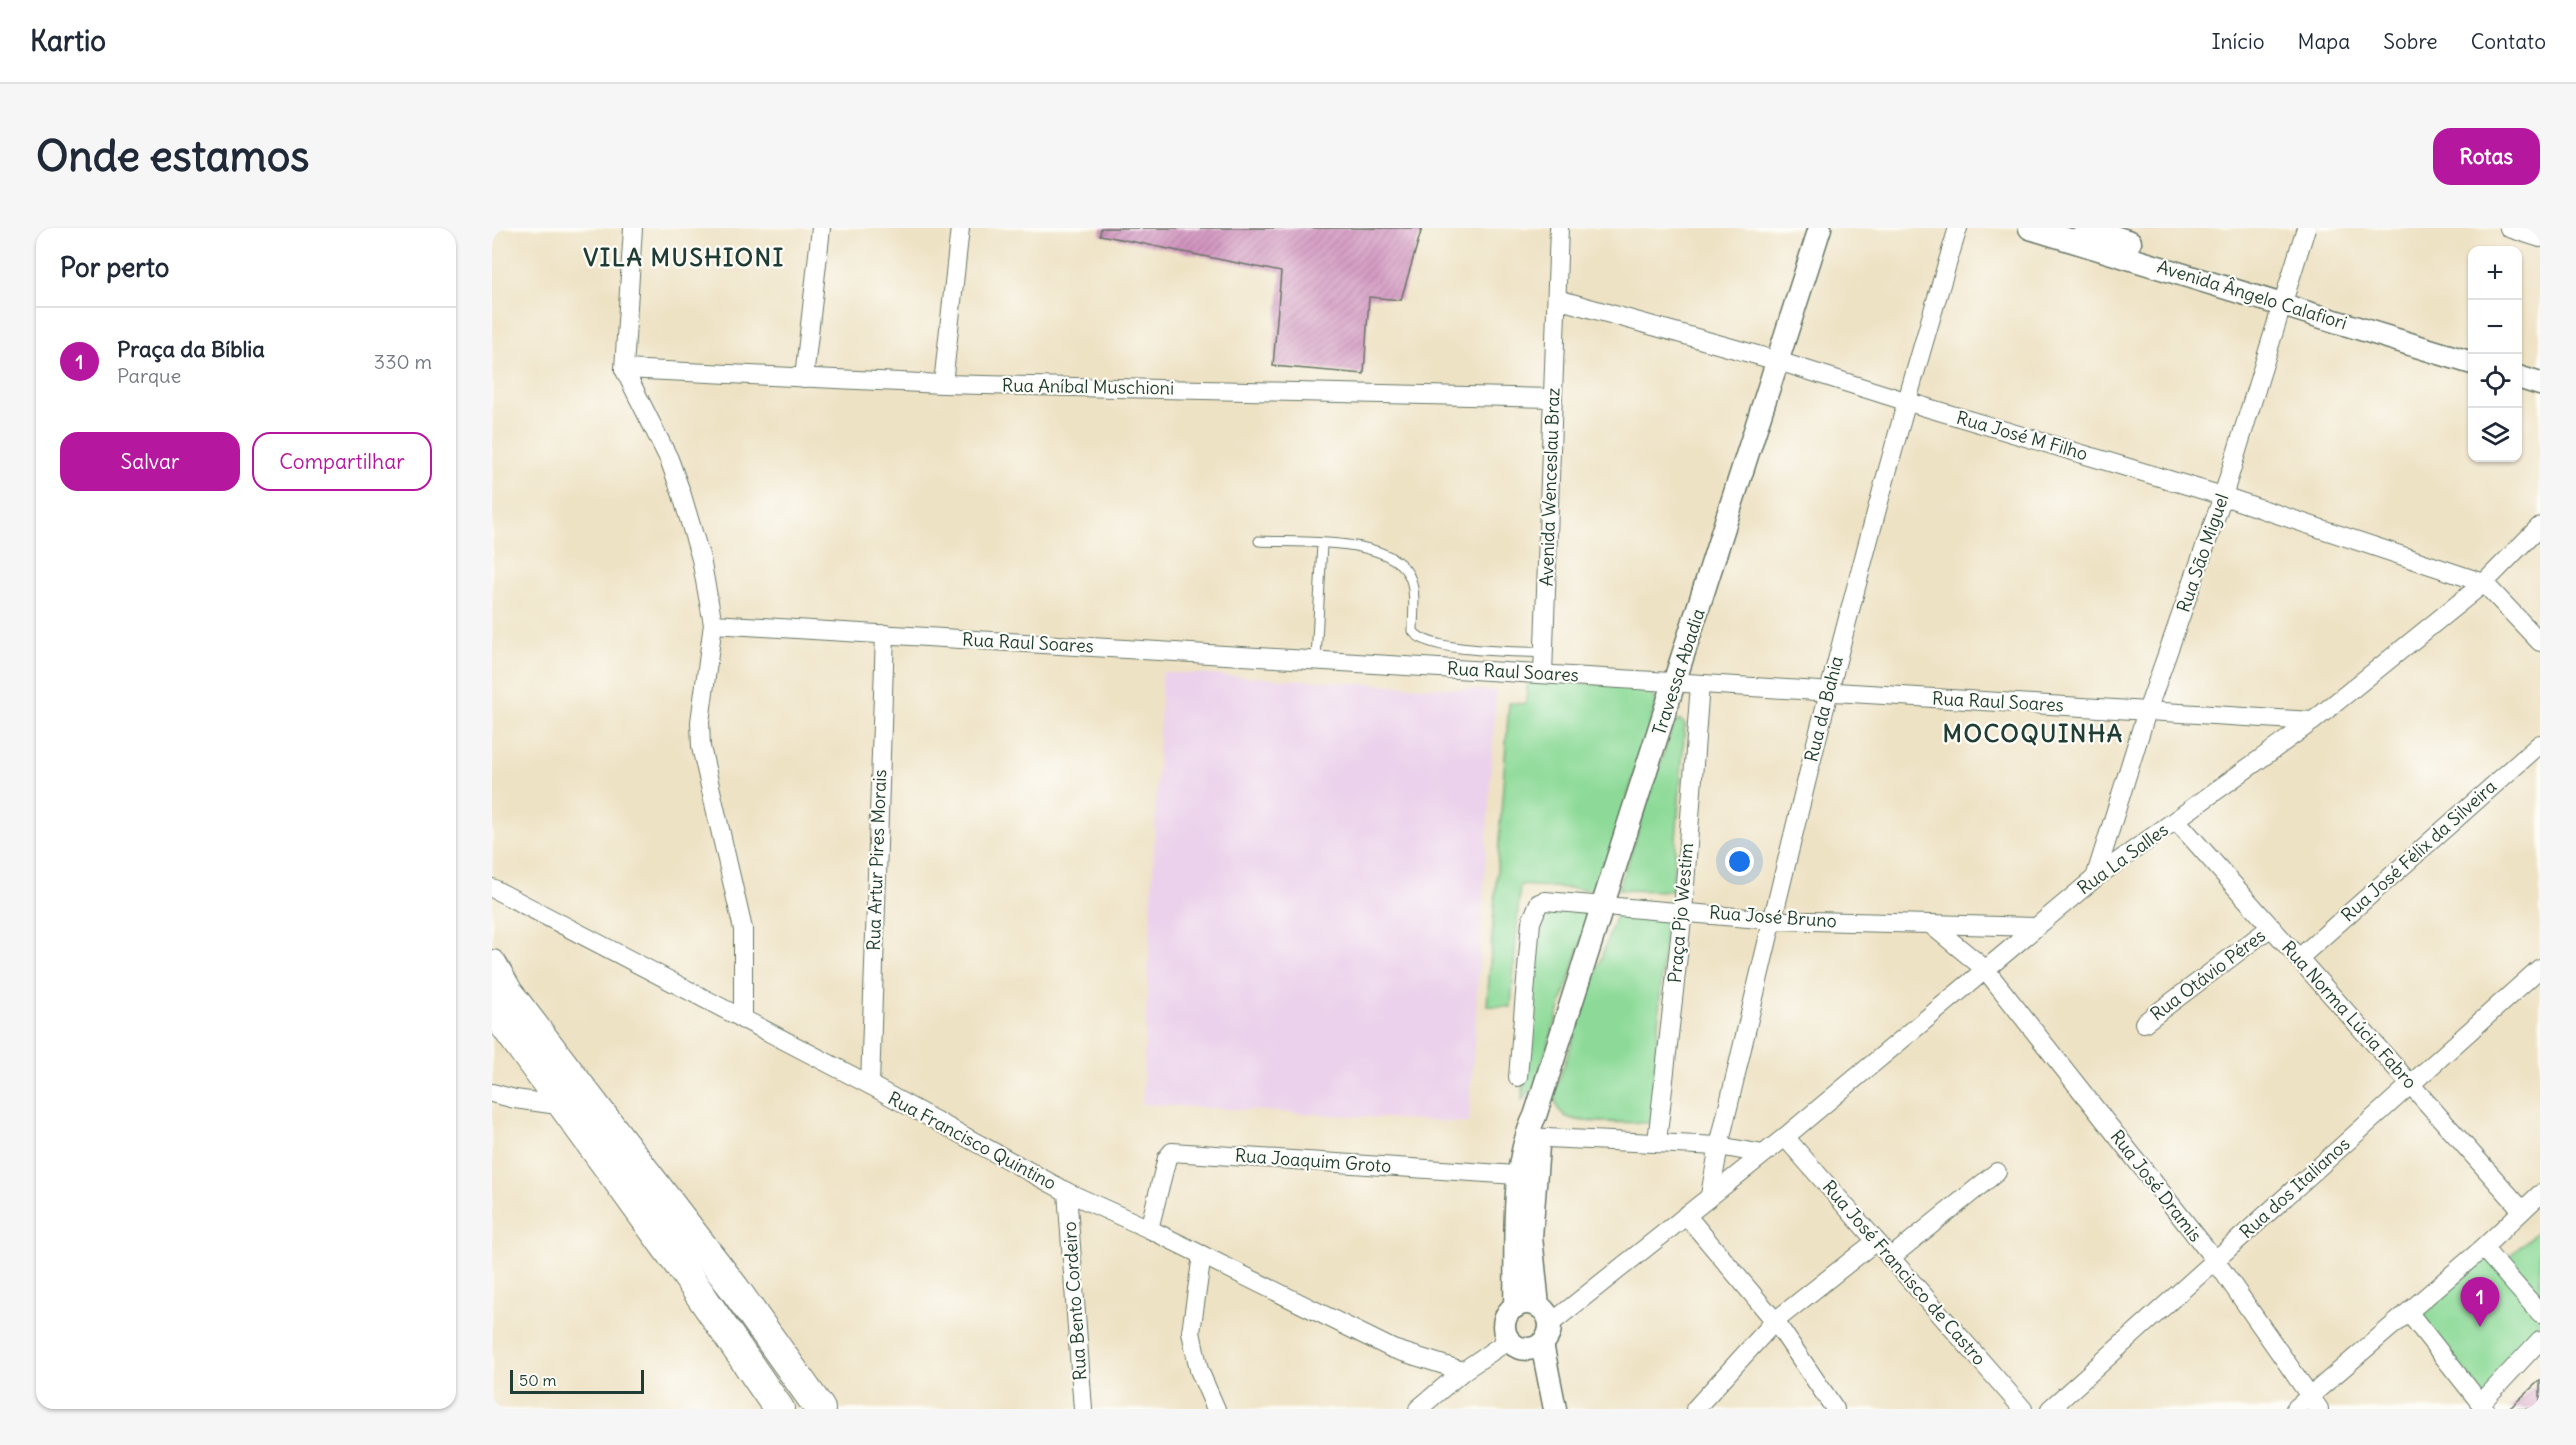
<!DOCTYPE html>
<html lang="pt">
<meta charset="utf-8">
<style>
:root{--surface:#fff;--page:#f6f6f7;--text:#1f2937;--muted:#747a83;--line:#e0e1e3;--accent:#b5179e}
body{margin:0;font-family:Delius,sans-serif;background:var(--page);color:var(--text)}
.controls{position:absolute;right:18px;top:18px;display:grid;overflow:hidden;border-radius:12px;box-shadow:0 2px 4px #0004}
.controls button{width:54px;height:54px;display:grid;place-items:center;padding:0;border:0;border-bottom:2px solid var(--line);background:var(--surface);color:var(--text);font:30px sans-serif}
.scale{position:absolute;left:18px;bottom:15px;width:134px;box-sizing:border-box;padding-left:6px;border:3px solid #1f3d34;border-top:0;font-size:16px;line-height:21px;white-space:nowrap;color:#1f3d34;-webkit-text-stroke:4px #fdfcf7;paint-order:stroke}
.you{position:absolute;left:1248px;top:634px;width:21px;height:21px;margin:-15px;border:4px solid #fff;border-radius:50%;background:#1a73e8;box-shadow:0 0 0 9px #1a73e833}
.badge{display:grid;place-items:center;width:39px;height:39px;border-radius:50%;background:var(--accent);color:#fff;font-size:20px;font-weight:700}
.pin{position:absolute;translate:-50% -50px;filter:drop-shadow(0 2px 3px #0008)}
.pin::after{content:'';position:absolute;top:32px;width:21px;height:18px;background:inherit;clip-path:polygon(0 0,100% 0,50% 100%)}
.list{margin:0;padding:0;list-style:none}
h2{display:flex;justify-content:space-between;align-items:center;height:78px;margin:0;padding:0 24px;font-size:26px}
h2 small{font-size:20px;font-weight:400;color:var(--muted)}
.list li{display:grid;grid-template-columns:39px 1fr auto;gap:18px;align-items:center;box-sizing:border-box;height:108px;padding:0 24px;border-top:2px solid var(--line)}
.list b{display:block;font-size:22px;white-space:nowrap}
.list p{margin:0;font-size:20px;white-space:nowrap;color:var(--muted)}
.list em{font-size:20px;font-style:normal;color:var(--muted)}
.actions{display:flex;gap:12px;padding:18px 24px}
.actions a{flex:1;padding:14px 0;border:2px solid var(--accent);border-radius:18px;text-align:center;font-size:21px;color:var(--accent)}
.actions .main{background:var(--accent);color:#fff}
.icon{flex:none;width:33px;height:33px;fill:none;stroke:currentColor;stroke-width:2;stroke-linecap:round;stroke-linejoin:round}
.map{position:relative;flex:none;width:2048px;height:1181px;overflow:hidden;border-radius:18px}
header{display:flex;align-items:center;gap:36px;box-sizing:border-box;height:84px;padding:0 30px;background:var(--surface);border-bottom:2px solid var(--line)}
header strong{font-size:28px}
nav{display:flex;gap:33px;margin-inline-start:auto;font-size:21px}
.intro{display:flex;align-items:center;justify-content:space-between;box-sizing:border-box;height:144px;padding:0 36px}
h1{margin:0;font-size:42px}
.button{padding:15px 27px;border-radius:18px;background:var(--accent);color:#fff;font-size:21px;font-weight:700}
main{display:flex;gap:36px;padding:0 36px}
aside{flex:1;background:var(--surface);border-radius:18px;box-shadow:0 2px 4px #0004}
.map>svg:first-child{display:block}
.built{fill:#ebd1eb}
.park{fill:#8dda98;stroke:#568c66;stroke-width:1.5}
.building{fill:url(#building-hatch)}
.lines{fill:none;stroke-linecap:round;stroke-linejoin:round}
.service-casing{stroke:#677766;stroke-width:11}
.minor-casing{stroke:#677766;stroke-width:20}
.tertiary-casing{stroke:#677766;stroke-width:25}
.trunk-casing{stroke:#677766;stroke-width:32}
.service{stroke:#fff;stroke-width:9}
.minor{stroke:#fff;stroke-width:18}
.tertiary{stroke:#fff;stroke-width:22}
.trunk{stroke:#fff;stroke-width:30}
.labels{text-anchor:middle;stroke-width:4.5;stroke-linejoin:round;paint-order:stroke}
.street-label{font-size:18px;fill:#1f3d34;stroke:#fdfcf7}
.district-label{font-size:24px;font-weight:bold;letter-spacing:1.5px;fill:#1f3d34;stroke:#fdfcf7}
</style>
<header>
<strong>Kartio</strong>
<nav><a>Início</a><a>Mapa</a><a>Sobre</a><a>Contato</a></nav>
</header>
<div class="intro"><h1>Onde estamos</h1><a class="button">Rotas</a></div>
<main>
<aside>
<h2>Por perto<small></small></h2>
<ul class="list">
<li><span class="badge">1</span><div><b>Praça da Bíblia</b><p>Parque</p></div><em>330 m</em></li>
</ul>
<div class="actions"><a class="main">Salvar</a><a>Compartilhar</a></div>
</aside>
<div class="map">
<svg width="2048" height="1181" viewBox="0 0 2048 1181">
<defs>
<pattern id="building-hatch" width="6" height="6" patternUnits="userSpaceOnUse" patternTransform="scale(1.5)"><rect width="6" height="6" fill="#d08fbd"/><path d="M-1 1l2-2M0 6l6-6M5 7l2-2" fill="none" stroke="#a8769a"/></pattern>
</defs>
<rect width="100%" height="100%" fill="#fdfcf7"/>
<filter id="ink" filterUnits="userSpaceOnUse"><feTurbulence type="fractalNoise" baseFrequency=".0167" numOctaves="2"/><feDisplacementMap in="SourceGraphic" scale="12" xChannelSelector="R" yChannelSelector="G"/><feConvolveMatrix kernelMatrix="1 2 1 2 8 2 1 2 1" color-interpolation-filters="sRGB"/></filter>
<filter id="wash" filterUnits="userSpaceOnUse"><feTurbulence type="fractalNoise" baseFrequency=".008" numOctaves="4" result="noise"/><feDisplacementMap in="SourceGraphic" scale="24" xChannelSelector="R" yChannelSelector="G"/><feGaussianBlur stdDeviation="1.35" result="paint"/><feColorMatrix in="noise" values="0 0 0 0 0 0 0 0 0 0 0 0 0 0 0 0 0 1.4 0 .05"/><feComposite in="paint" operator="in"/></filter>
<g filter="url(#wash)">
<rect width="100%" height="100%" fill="#eee2c4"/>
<!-- built -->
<path class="built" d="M670,444L1004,463L977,895L650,876Z"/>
<!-- park -->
<g class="park">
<path d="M1036,451L1156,460L1165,474L1106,662L1028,657L1019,779L995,778L1017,475L1034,476Z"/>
<path d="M1188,492L1193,496L1180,663L1126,662L1181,497Z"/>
<path d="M1057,680L1092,685L1096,693L1043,857L1030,872L1047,695Z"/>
<path d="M1124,687L1174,688L1159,895C1142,894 1088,896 1075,889C1064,883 1062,872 1064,860Z"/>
<path d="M2048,1001V1071L2013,1032Z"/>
<path d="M1991,1020L2048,1085V1112L1989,1175L1917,1085Z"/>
</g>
<g id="blocks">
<!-- building -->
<g class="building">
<path d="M609,0H930L909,72L877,69L872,146L781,138L789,44L608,7Z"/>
<path d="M2048,1152V1181H2017Z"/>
</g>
</g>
</g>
<g filter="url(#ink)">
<use href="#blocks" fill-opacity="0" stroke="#677766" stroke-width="1.5"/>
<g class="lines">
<defs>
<g id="service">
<path d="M767,313C807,315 904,307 919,352C924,366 921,388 921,403C935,425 1025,423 1052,425"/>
<path d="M824,432L830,316"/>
</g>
<g id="minor">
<path d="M141,0L132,141L177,231L189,264L209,331L221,396L208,494L209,519L251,701V792"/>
<path d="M2017,0L2048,10"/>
<path d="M1065,71L1286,133L1413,173L1731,268L1992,355L2048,414"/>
<path d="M132,141L451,156L1061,170"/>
<path d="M312,150L329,0"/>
<path d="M451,156L468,0"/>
<path d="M221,396L1821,493"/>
<path d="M1051,446L1067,0"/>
<path d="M1684,592L2030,982"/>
<path d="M1603,650L1655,483L1731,268L1814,0"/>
<path d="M0,660L378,857L575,964L657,1001L901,1121L971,1143"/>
<path d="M1438,696L1543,699"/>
<path d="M1807,730L2048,516"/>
<path d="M1652,795L1779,699"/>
<path d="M1026,849L1039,694L1047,675L1053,673L1280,692L1438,696L1493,741L1723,1032L1827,1181"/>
<path d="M378,857L393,406"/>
<path d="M0,865L23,871L73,878"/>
<path d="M1033,909L1227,918L1271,926"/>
<path d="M1293,909L1531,1181"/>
<path d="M1165,914L1191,683L1208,456"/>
<path d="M575,964L591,1181"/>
<path d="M1218,967L1227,918C1299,610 1373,303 1466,0"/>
<path d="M1194,987L1283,1093L1343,1181"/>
<path d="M657,1001L675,930L680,924L1039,948"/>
<path d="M1991,1020L2048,1085"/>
<path d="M710,1027L699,1104L707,1142L724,1181"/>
<path d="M1398,1030L1505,944"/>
<path d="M1917,1085L1993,1181"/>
<path d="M1058,1096L1293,909L1603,650L1821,493L1992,355L2048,298"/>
<path d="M1989,1175L2048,1112"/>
<path d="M926,1181L971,1143L1017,1112"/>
<path d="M1203,1181L1283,1093L1384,1013"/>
<path d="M1558,1181L2048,740"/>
<path d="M1803,1181L1991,1020L2048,966"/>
</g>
<g id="tertiary">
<path d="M1538,0L1980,135"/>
<path d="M1594,0L1638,14"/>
<path d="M2026,149L2048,156"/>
<path d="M1046,918L1039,1009L1046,1078"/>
<circle cx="1035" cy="1098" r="23"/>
<path d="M1023,1079C1025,1020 1017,940 1043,888L1328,0"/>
<path d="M1050,1116L1063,1181"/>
</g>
<g id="trunk">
<path d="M0,737L16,765L242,1060L328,1181"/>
<path d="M0,779L192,1043L287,1181"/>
</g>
</defs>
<!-- service casing -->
<use href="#service" class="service-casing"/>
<!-- minor casing -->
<use href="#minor" class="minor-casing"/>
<!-- tertiary casing -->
<use href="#tertiary" class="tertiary-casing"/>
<!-- trunk casing -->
<use href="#trunk" class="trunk-casing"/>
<!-- service -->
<use href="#service" class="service"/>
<!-- minor -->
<use href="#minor" class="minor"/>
<!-- tertiary -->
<use href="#tertiary" class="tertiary"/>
<!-- trunk -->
<use href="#trunk" class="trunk"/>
</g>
</g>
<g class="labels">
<!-- street labels -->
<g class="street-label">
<text transform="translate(1760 67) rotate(17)" y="6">Avenida Ângelo Calafiori</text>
<text transform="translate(596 159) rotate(1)" y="6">Rua Aníbal Muschioni</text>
<text transform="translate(1530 208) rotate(16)" y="6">Rua José M Filho</text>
<text transform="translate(1058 259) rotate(-88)" y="6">Avenida Wenceslau Braz</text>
<text transform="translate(1711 325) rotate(-71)" y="6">Rua São Miguel</text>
<text transform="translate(536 415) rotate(3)" y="6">Rua Raul Soares</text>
<text transform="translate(1021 444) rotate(3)" y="6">Rua Raul Soares</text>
<text transform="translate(1187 444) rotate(-72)" y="6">Travessa Abadia</text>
<text transform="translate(1506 474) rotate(3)" y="6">Rua Raul Soares</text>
<text transform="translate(1332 481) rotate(-76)" y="6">Rua da Bahia</text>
<text transform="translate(1927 623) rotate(-42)" y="6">Rua José Félix da Silveira</text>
<text transform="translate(1631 631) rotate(-36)" y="6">Rua La Salles</text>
<text transform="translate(385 632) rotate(-88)" y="6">Rua Artur Pires Morais</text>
<text transform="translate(1189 685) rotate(-85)" y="6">Praça Pjo Westim</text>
<text transform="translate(1281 689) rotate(4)" y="6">Rua José Bruno</text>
<text transform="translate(1716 747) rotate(-37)" y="6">Rua Otávio Péres</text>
<text transform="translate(1857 787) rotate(48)" y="6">Rua Norma Lúcia Fabro</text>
<text transform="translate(480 913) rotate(28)" y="6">Rua Francisco Quintino</text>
<text transform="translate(821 933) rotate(4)" y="6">Rua Joaquim Groto</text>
<text transform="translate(1664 958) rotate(52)" y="6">Rua José Dramis</text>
<text transform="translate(1803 960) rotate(-42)" y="6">Rua dos Italianos</text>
<text transform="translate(1412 1045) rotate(49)" y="6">Rua José Francisco de Castro</text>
<text transform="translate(583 1073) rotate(-94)" y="6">Rua Bento Cordeiro</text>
</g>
<!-- district labels -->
<g class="district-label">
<text x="192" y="38">VILA MUSHIONI</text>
<text x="1541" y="514">MOCOQUINHA</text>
</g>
</g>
</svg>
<div class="controls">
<button>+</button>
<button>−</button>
<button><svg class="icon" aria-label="locate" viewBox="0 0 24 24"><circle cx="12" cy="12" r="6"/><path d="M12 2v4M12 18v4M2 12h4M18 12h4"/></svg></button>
<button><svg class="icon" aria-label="layers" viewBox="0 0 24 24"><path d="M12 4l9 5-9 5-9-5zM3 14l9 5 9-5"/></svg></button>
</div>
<div class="scale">50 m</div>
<div class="you"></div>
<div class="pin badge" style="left:1988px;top:1099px">1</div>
</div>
</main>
